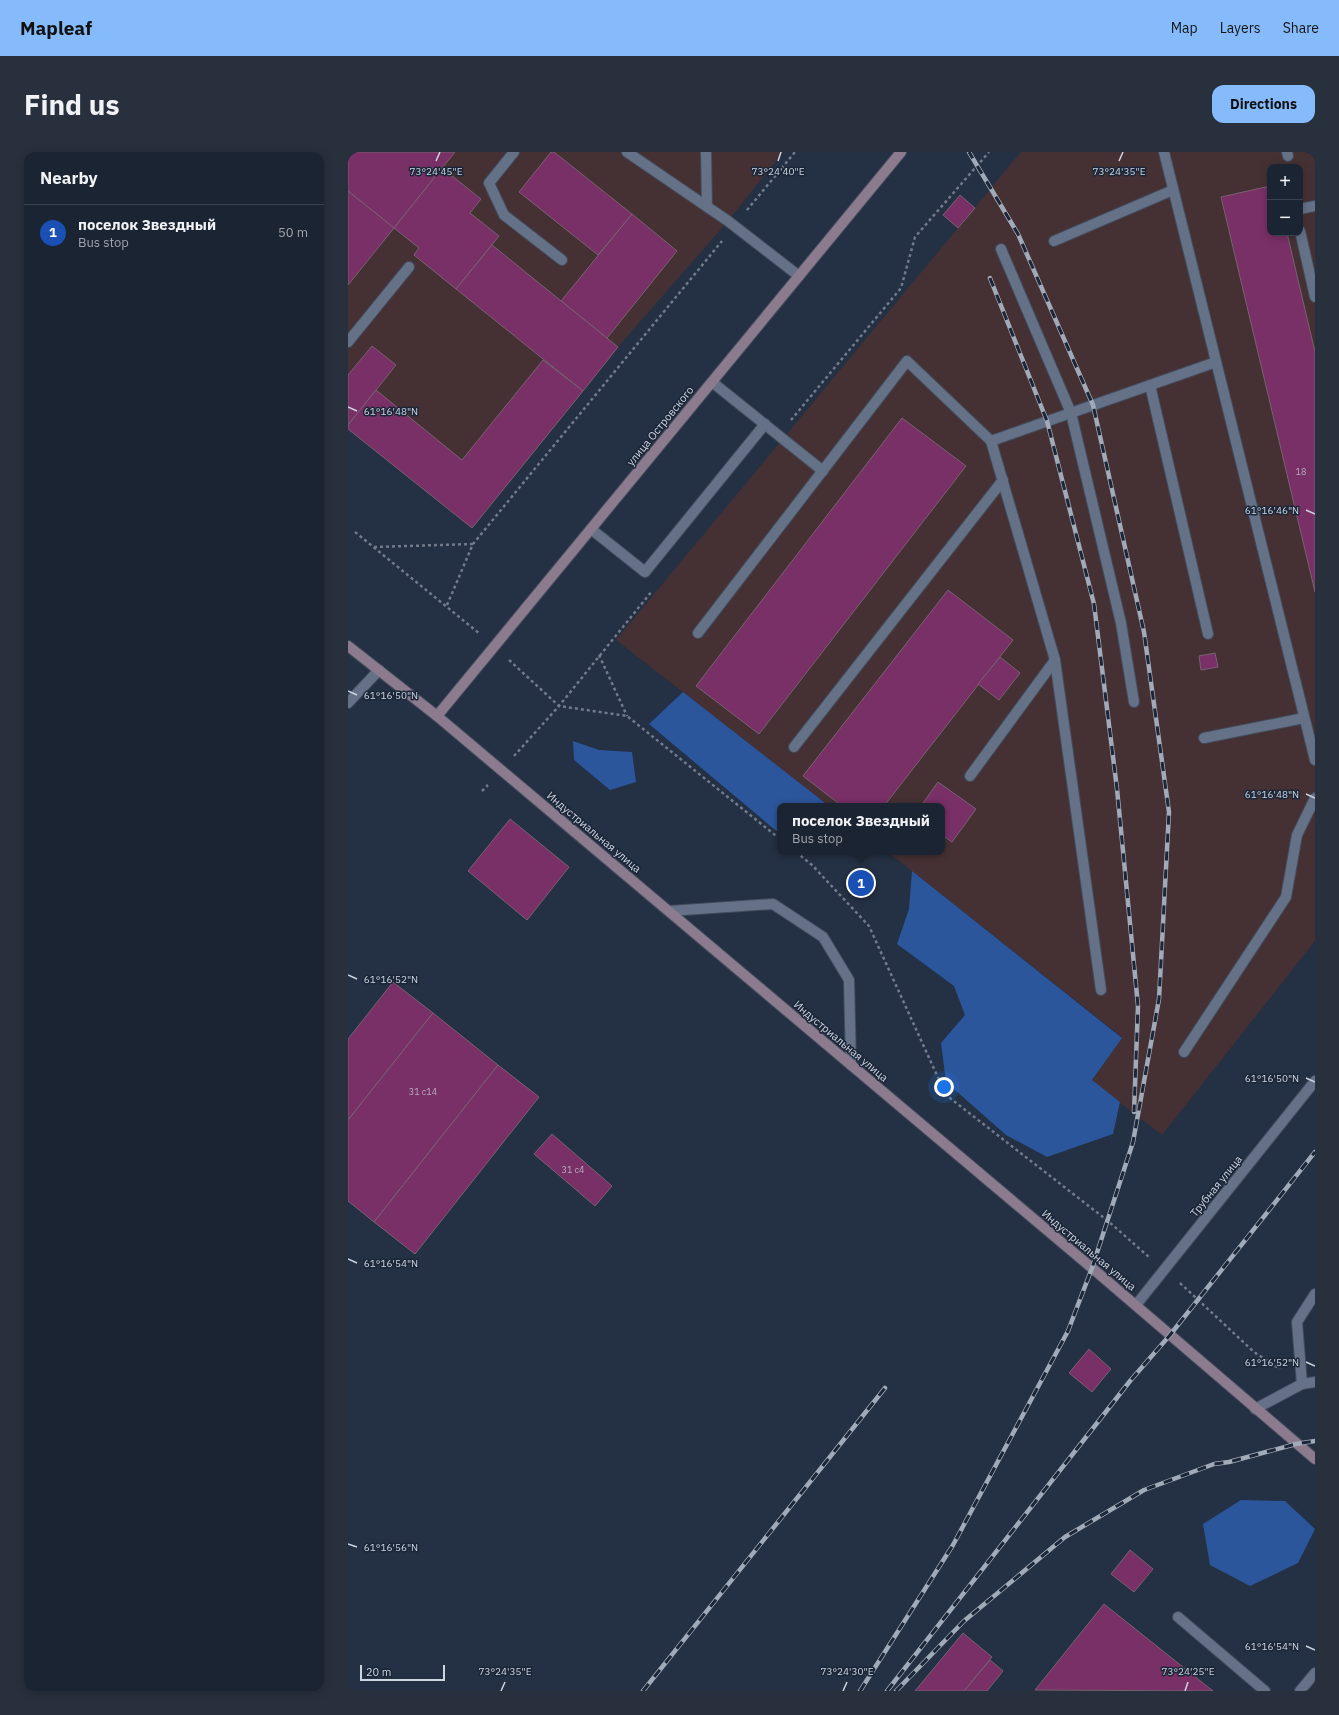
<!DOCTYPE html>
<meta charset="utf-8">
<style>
:root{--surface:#1b2432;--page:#28303e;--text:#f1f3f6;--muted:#a0a4ac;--line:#39414d;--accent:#85bbfb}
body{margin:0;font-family:"IBM Plex Sans",sans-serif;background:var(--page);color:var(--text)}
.controls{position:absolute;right:12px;top:12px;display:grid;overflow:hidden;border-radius:8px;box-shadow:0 2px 10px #0003}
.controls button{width:36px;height:36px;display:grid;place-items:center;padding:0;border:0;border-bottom:1px solid var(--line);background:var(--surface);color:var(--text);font:20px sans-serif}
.scale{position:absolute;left:12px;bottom:10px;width:85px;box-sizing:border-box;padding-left:4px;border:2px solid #cdd5e1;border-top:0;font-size:11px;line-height:14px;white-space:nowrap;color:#cdd5e1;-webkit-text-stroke:3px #1b2638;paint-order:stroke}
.you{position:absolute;left:596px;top:935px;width:14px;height:14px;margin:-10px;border:3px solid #fff;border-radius:50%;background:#1a73e8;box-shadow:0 0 0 6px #1a73e833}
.badge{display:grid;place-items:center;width:26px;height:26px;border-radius:50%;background:var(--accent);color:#fff;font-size:13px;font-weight:700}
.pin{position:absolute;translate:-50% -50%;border:2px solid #fff;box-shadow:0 1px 4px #0006}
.popup{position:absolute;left:429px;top:651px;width:168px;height:52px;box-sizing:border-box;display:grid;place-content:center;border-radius:8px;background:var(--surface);filter:drop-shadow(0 1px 3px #0005);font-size:13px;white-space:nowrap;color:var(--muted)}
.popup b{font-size:15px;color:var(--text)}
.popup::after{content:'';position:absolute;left:50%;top:100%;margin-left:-8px;border:8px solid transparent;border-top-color:var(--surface)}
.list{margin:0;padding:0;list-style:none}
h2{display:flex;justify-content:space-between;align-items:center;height:52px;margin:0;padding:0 16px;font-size:17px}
h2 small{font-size:13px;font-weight:400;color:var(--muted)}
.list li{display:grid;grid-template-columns:26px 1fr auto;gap:12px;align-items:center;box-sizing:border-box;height:56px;padding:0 16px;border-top:1px solid var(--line)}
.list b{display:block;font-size:15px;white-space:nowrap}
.list p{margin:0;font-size:13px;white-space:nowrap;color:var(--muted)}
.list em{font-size:13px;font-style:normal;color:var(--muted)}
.map{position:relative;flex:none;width:967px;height:1539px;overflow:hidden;border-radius:12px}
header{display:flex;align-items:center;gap:24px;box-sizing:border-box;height:56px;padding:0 20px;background:var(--accent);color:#111}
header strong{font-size:19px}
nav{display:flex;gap:22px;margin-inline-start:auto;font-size:14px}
.intro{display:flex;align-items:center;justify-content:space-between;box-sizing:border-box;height:96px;padding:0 24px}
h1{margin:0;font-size:28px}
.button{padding:10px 18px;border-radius:12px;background:var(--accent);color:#111;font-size:14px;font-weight:700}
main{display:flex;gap:24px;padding:0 24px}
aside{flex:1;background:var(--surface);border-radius:12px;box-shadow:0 2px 10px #0003}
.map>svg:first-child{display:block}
.industrial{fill:#453134;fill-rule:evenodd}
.forest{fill:#2c569c}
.building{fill:#793067;stroke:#796171}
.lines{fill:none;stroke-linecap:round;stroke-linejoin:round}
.service-casing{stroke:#434c5d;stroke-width:12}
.minor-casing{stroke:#434c5d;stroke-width:12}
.secondary-casing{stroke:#434c5d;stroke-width:12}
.path{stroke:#717b8b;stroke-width:2.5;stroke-dasharray:3 3;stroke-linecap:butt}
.service{stroke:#647187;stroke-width:10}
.minor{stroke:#647187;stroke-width:10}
.secondary{stroke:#8c7a8f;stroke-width:10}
.rail-casing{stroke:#a1aab8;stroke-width:4.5}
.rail{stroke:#1b2638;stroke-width:3;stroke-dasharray:9;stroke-linecap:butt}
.ticks{fill:none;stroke:#cdd5e1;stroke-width:1.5}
.labels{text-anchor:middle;stroke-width:3;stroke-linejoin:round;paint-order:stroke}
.number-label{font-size:9px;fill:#b8acc2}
.street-label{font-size:11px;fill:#cdd5e1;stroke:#1b2638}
.ticks-label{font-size:10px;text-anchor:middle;fill:#cdd5e1;stroke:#1b2638;stroke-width:3;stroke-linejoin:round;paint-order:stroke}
</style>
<header>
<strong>Mapleaf</strong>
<nav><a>Map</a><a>Layers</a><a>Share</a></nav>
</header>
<div class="intro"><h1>Find us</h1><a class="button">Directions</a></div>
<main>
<aside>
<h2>Nearby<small></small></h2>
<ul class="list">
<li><span class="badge" style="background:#1a4fb4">1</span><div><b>поселок Звездный</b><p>Bus stop</p></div><em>50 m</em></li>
</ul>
</aside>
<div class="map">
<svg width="967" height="1539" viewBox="0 0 967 1539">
<rect width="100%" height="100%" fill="#243043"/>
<!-- industrial -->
<g class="industrial">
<path d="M0,0H435L380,69L270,195L124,376L0,277Z"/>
<path d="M673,0H967V789L814,983L744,929L774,885L540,700H594V654H481L268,488ZM922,15H952V81H922Z"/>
</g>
<!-- forest -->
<g class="forest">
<path d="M335,540L481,654H432V682L301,572Z"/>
<path d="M225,589L251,598L284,600L288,630L262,638L226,608Z"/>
<path d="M564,719L774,886L744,928L772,950L765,982L699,1005L658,983L598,930L593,891L617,863L606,834L549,792L561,757Z"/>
<path d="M893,1348L937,1349L967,1377L950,1411L902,1434L862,1413L855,1372Z"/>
</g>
<!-- building -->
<g class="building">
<path d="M0,0H107L46,76L0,39Z"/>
<path d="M203,0H206L284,62L250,103L171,40Z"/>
<path d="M94,16L133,47L122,61L151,84L108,137L66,103L71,96L46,76Z"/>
<path d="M922,34V81H939L967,200V440L873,45Z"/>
<path d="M0,39L46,76L0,133Z"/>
<path d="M612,43L627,56L610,76L595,63Z"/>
<path d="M284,62L329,99L259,186L213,149Z"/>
<path d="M144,93L270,195L235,239L108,137Z"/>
<path d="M24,194L48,213L0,273V223Z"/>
<path d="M195,208L235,239L124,376L0,277V273L28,238L114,308Z"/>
<path d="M554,266L618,314L411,582L348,534Z"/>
<path d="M600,438L665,488L536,654H494L455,624Z"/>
<path d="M867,501L870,515L853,518L851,504Z"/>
<path d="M652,505L672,521L651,548L630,532Z"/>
<path d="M590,630L628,657L604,690L594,683V654H573Z"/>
<path d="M162,667L221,715L179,768L120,719Z"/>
<path d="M45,830L85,861L0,968V887Z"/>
<path d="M85,861L150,913L26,1070L0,1049V968Z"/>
<path d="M150,913L191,945L67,1102L26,1070Z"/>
<path d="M204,982L264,1034L247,1054L186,1002Z"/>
<path d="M741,1197L763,1217L744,1240L721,1221Z"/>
<path d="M782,1398L805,1417L786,1440L763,1422Z"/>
<path d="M756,1452L865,1539L687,1538Z"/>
<path d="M615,1481L644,1505L616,1539H567Z"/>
<path d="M642,1508L655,1519L639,1539H616Z"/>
</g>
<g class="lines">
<defs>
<g id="service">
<path d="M166,0L141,31L156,63L214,108"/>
<path d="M279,0L380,69L451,124"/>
<path d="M358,0L359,55"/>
<path d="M816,0L967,608"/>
<path d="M939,0L940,4"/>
<path d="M952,57L967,54"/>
<path d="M952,79L967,145"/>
<path d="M706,89L825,38"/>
<path d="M653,97L723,261L773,471L786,550"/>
<path d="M0,190L61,115"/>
<path d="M364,230L475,319"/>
<path d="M802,233L860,482"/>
<path d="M643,289L868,210"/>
<path d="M243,377L297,420L417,272"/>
<path d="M350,481L559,209L643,289L707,508L753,838"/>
<path d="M0,551L31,518"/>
<path d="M856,586L956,566"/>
<path d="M446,595L655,328"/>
<path d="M622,624L707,508"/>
<path d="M321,759L425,752L475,785L501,828L503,913"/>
<path d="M836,900L938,745L949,683L967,646"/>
<path d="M954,1232L949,1170L967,1142"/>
<path d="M907,1257L954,1232L967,1230"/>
<path d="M830,1465L917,1539"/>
<path d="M952,1539L967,1521"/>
</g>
<path id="minor" d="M788,1153L967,929"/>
<g id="secondary">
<path d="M0,494L89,564L744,1116L967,1307"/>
<path d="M89,564L553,0"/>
</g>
</defs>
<!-- service casing -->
<use href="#service" class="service-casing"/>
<!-- minor casing -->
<use href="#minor" class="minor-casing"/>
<!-- secondary casing -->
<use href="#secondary" class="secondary-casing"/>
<!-- path -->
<g class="path">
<path d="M399,58L447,0"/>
<path d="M443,268L553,136L567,85L641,0"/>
<path d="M7,380L132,482"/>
<path d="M26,395L125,392"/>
<path d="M99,453L125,392L374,89"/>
<path d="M251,503L279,564"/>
<path d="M161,508L211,554L279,564L432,687"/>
<path d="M166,604L211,554L304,439"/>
<path d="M134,639L140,633"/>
<path d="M448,700L464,713L521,774L598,943L760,1069L802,1106"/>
<path d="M832,1131L906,1200L932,1217"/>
</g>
<!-- service -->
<use href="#service" class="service"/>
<!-- minor -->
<use href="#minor" class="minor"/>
<!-- secondary -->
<use href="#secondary" class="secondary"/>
<defs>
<g id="rail">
<path d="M642,126L699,269L746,452L769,637L790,854L786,960"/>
<path d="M295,1539L537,1236"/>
<path d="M512,1539L605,1393L720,1179L744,1116L785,990L811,847L821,660L796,480L745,253L670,82L621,0"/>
<path d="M539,1539L782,1229L822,1183L967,1000"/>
<path d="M548,1539L616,1469L717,1385L796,1338L866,1312L881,1310L948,1292L967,1289"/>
</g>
</defs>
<!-- rail casing -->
<use href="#rail" class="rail-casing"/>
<!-- rail -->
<use href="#rail" class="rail"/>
</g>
<!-- ticks -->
<path class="ticks" d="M88,9L92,0M430,9L433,0M771,9L775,0M0,255L9,259M958,358L967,362M0,539L9,543M958,642L967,646M0,823L9,827M958,926L967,930M0,1107L9,1111M958,1210L967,1214M0,1392L9,1395M958,1494L967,1498M153,1539L157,1530M495,1539L499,1530M837,1539L840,1530"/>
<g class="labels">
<!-- number labels -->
<g class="number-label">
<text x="953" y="323">18</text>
<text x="75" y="943">31 с14</text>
<text x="225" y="1021">31 с4</text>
</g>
<!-- street labels -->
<g class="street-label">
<text transform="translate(312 274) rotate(-51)" y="4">улица Островского</text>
<text transform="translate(246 680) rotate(40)" y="4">Индустриальная улица</text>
<text transform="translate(493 889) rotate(40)" y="4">Индустриальная улица</text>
<text transform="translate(868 1034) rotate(-51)" y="4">Трубная улица</text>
<text transform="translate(741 1098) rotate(40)" y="4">Индустриальная улица</text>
</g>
</g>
<g class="ticks-label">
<text x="430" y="23">73°24'40"E</text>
<text x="771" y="23">73°24'35"E</text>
<text x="88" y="23">73°24'45"E</text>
<text x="43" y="263">61°16'48"N</text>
<text x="924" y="362">61°16'46"N</text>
<text x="43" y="547">61°16'50"N</text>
<text x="924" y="646">61°16'48"N</text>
<text x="43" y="831">61°16'52"N</text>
<text x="924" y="930">61°16'50"N</text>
<text x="43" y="1115">61°16'54"N</text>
<text x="924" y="1214">61°16'52"N</text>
<text x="43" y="1399">61°16'56"N</text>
<text x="924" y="1498">61°16'54"N</text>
<text x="157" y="1523">73°24'35"E</text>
<text x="499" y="1523">73°24'30"E</text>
<text x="840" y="1523">73°24'25"E</text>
</g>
</svg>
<div class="controls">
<button>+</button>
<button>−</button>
</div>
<div class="scale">20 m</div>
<div class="you"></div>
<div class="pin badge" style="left:513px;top:731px;background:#1a4fb4">1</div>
<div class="popup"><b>поселок Звездный</b>Bus stop</div>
</div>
</main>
